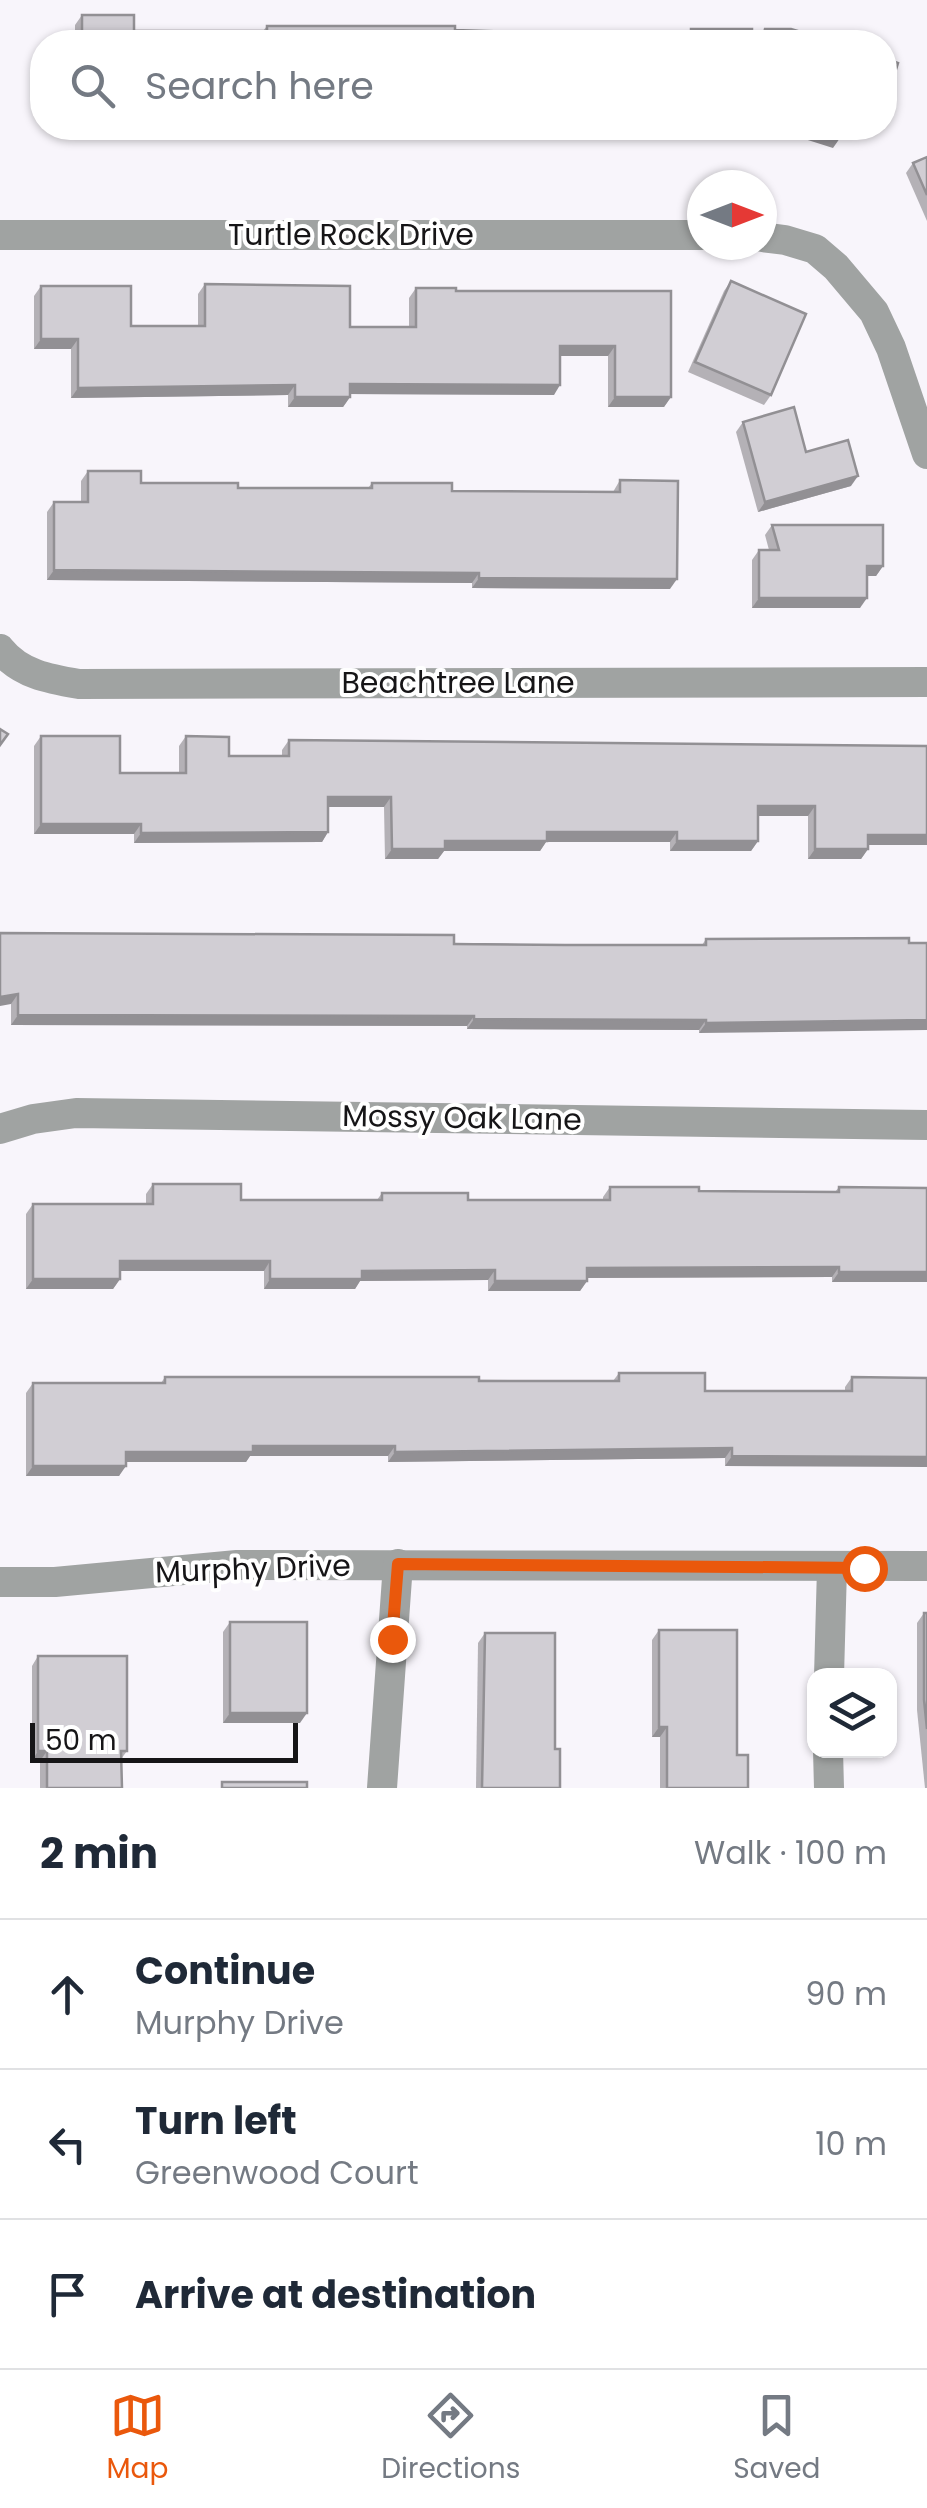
<!DOCTYPE html>
<meta charset="utf-8">
<style>
:root{--surface:#fff;--page:#f6f6f7;--text:#1f2937;--muted:#747a83;--line:#e0e1e3;--accent:#ea580c}
body{margin:0;font-family:Poppins,sans-serif;background:var(--page);color:var(--text)}
.controls{position:absolute;right:30px;bottom:30px;display:grid;overflow:hidden;border-radius:20px;box-shadow:0 2px 8px #0004}
.controls button{width:90px;height:90px;display:grid;place-items:center;padding:0;border:0;border-bottom:2px solid var(--line);background:var(--surface);color:var(--text);font:50px sans-serif}
.compass{position:absolute;left:687px;top:170px;width:90px;height:90px;border-radius:50%;background:var(--surface);box-shadow:0 2px 8px #0004;rotate:90deg}
.scale{position:absolute;left:30px;bottom:25px;width:268px;box-sizing:border-box;padding-left:10px;border:5px solid #161517;border-top:0;font-size:28px;line-height:35px;white-space:nowrap;color:#161517;-webkit-text-stroke:8px #fff;paint-order:stroke}
.stop{position:absolute;width:30px;height:30px;margin:-22px;border:8px solid #ea580c;border-radius:50%;background:#fff}
.stop.end{background:#ea580c;border-color:#fff;box-shadow:0 2px 10px #0008}
.list{margin:0;padding:0;list-style:none}
h2{display:flex;justify-content:space-between;align-items:center;height:130px;margin:0;padding:0 40px;font-size:42px}
h2 small{font-size:32px;font-weight:400;color:var(--muted)}
.list li{display:grid;grid-template-columns:65px 1fr auto;gap:30px;align-items:center;box-sizing:border-box;height:150px;padding:0 40px;border-top:2px solid var(--line)}
.list b{display:block;font-size:38px;white-space:nowrap}
.list p{margin:0;font-size:32px;white-space:nowrap;color:var(--muted)}
.list em{font-size:32px;font-style:normal;color:var(--muted)}
.icon{flex:none;width:55px;height:55px;fill:none;stroke:currentColor;stroke-width:2;stroke-linecap:round;stroke-linejoin:round}
.map{position:relative;flex:none;width:927px;height:1788px;overflow:hidden}
.search{position:absolute;background:var(--surface);box-shadow:0 2px 8px #0004;left:30px;right:30px;top:30px;height:110px;display:flex;align-items:center;gap:25px;box-sizing:border-box;padding:0 35px;border-radius:40px;color:var(--muted);font-size:38px}
.sheet{height:580px;background:var(--surface)}
nav{display:flex;justify-content:space-around;align-items:center;box-sizing:border-box;height:140px;border-top:2px solid var(--line);background:var(--surface);font-size:28px;color:var(--muted)}
nav a{display:grid;justify-items:center;gap:5px}
nav .on{color:var(--accent)}
.map>svg:first-child{display:block}
.lines{fill:none;stroke-linecap:round;stroke-linejoin:round}
.minor{stroke:#a0a3a2;stroke-width:30}
.wall{fill:#b4b1b6}
.shaded-wall{fill:#929094}
.building{fill:#d1ced4;stroke:#929094;stroke-width:2.5}
.route{stroke:#ea580c;stroke-width:12}
.labels{text-anchor:middle;stroke-width:8;stroke-linejoin:round;paint-order:stroke}
.street-label{font-size:30px;fill:#161517;stroke:#fff}
</style>
<div class="map">
<svg width="927" height="1788" viewBox="0 0 927 1788">
<rect width="100%" height="100%" fill="#f8f5fb"/>
<g class="lines">
<!-- minor -->
<g class="minor">
<path d="M0,235H702"/>
<path d="M762,237L785,240L815,249L836,267L874,312L891,348L927,454"/>
<path d="M0,649C20,674 49,679 79,684L927,682"/>
<path d="M0,1129L33,1119L76,1113L927,1125"/>
<path d="M0,1582H55L237,1565L927,1566"/>
<path d="M829,1676L832,1568"/>
<path d="M828,1750L829,1788"/>
<path d="M382,1788L398,1564"/>
</g>
</g>
<!-- wall -->
<g class="wall">
<path d="M82,15L134,31H263L267,26L556,33H689L691,29L752,42H75V25Z"/>
<path d="M927,157V221L906,173L913,163Z"/>
<path d="M731,281L771,395L764,405L688,372L724,291Z"/>
<path d="M205,284L350,327H409V298L416,288L456,291H671V397L664,407H608V356H560L554,395L350,394V397L343,407H288V395L71,398V349H34V296L41,286L131,326H198V294Z"/>
<path d="M743,422L806,452L851,486L758,512L736,432Z"/>
<path d="M88,471L141,483L238,488H368L372,483L452,491L613,492L620,480L670,589L472,588V583L47,580V512L54,502H81V481Z"/>
<path d="M772,525L883,566L876,576H867L860,608H752V560L759,550H769L765,535Z"/>
<path d="M41,736L120,773H179V746L186,736L229,756H282V750L289,740L927,746V845H868V849L861,859H808V816H758V841L751,851H670V842H546L540,851H444L438,859H385L384,807H328V832L322,842L134,843V834H34V746Z"/>
<path d="M0,933L565,945H702L706,939L823,938L699,1033V1030L467,1029V1026L11,1025V1004Z"/>
<path d="M153,1184L241,1200H377L382,1193L468,1200H603V1197L610,1187L699,1191L835,1192L839,1187L927,1282H832V1277L587,1278V1281L580,1291H488V1280L360,1281L355,1289H264V1271H120V1279L113,1289H26V1214L33,1204H146V1194Z"/>
<path d="M619,1373L705,1391H845V1387L852,1377L927,1378L725,1466V1458L388,1462V1456H250L246,1462H126L119,1476H26V1393L33,1383H161L165,1377L613,1381Z"/>
<path d="M924,1613H927V1788H925L917,1710V1623Z"/>
<path d="M230,1622L300,1723H223V1632Z"/>
<path d="M659,1630L737,1755L748,1788H660V1737H652V1640Z"/>
<path d="M485,1633L555,1749L560,1788H476L478,1643Z"/>
<path d="M38,1656L127,1751L121,1759L122,1788H40V1761H32V1666Z"/>
</g>
<!-- shaded-wall -->
<g class="shaded-wall">
<path d="M43,128H149L42,129Z"/>
<path d="M261,128H451L448,132L260,129Z"/>
<path d="M512,128H664L660,132L508,134Z"/>
<path d="M735,128H807L840,138L833,148L792,135H729Z"/>
<path d="M840,128H878L871,137Z"/>
<path d="M41,339H78L71,349H34Z"/>
<path d="M560,346H615L608,356H554Z"/>
<path d="M350,384L560,385L554,395L343,394Z"/>
<path d="M295,385L288,395L71,398L78,388Z"/>
<path d="M295,397H350L343,407H288Z"/>
<path d="M615,397H671L664,407H608Z"/>
<path d="M858,476L851,486L758,512L765,502Z"/>
<path d="M867,566H883L876,576H860Z"/>
<path d="M54,570L479,573L472,583L47,580Z"/>
<path d="M479,578L677,579L670,589L472,588Z"/>
<path d="M759,598H867L860,608H752Z"/>
<path d="M328,797H391L384,807H322Z"/>
<path d="M758,806H815L808,816H751Z"/>
<path d="M41,824H141L134,834H34Z"/>
<path d="M328,832L322,842L134,843L141,833Z"/>
<path d="M547,832H677L670,842H546L540,851H444L438,859H385L392,849L445,841Z"/>
<path d="M868,835H927V845H861Z"/>
<path d="M677,841H758L751,851H670Z"/>
<path d="M815,849H868L861,859H808Z"/>
<path d="M18,994L11,1004L0,1006V997Z"/>
<path d="M18,1015L474,1016L467,1026L11,1025Z"/>
<path d="M474,1019L706,1020L699,1030L467,1029Z"/>
<path d="M927,1020V1030L699,1033L706,1023Z"/>
<path d="M120,1261H270L264,1271H113Z"/>
<path d="M839,1267L832,1277L580,1278L587,1268Z"/>
<path d="M495,1270L488,1280L360,1281L355,1289H264L270,1279L362,1271Z"/>
<path d="M839,1272H927V1282H832Z"/>
<path d="M33,1279H120L113,1289H26Z"/>
<path d="M495,1281H587L580,1291H488Z"/>
<path d="M253,1446H395L388,1456H250L246,1462H119L126,1452Z"/>
<path d="M732,1448L725,1458L388,1462L395,1452Z"/>
<path d="M732,1456L927,1457V1467L725,1466Z"/>
<path d="M33,1466H126L119,1476H26Z"/>
<path d="M230,1713H307L300,1723H223Z"/>
<path d="M659,1727H667L660,1737H652Z"/>
<path d="M38,1751H47L40,1761H32Z"/>
</g>
<!-- building -->
<g class="building">
<path d="M82,15H134V31H267V26H455V30L556,33H691V29H752V42H82Z"/>
<path d="M765,29H791L835,42H762Z"/>
<path d="M884,58L898,63L884,108Z"/>
<path d="M807,128H844L840,138Z"/>
<path d="M927,157V195L913,163Z"/>
<path d="M731,281L806,314L771,395L695,362Z"/>
<path d="M205,284L350,286V327H416V288H456V291H671V397H615V346H560V385L350,384V397H295V385L78,388V339H41V286H131V326H205Z"/>
<path d="M794,407L806,452L848,440L858,476L765,502L743,422Z"/>
<path d="M88,471H141V483H238V488H372V483H452V491L620,492V480L678,481L677,579L479,578V573L54,570V502H88Z"/>
<path d="M772,525H883V566H867V598H759V550H779Z"/>
<path d="M0,729L8,734L0,745Z"/>
<path d="M41,736H120V773H186V736L229,737V756H289V740L927,746V835H868V849H815V806H758V841H677V832H547V841H445V849H392L391,797H328V832L141,833V824H41Z"/>
<path d="M0,933L454,935V944L565,945H706V939L909,938V943H927V1020L706,1023V1020L474,1019V1016L18,1015V994L0,997Z"/>
<path d="M153,1184H241V1200H382V1193H468V1200H610V1187H699V1191L839,1192V1187L927,1188V1272H839V1267L587,1268V1281H495V1270L362,1271V1279H270V1261H120V1279H33V1204H153Z"/>
<path d="M619,1373H705V1391H852V1377L927,1378V1457L732,1456V1448L395,1452V1446H253V1452H126V1466H33V1383H165V1377H479V1381H619Z"/>
<path d="M924,1613H927V1729L924,1700Z"/>
<rect x="230" y="1622" width="77" height="91"/>
<path d="M659,1630H737V1755H748V1788H667V1727H659Z"/>
<path d="M485,1633H555V1749H560V1788H482Z"/>
<path d="M38,1656H127V1751H121L122,1788H47V1751H38Z"/>
<rect x="222" y="1782" width="85" height="6"/>
</g>
<g class="lines">
<!-- route -->
<path class="route" d="M392,1639L398,1564L864,1568"/>
</g>
<g class="labels">
<!-- street labels -->
<g class="street-label">
<text x="351" y="245">Turtle Rock Drive</text>
<text x="458" y="693">Beachtree Lane</text>
<text transform="translate(462 1118) rotate(1)" y="10">Mossy Oak Lane</text>
<text transform="translate(253 1569) rotate(-2)" y="10">Murphy Drive</text>
</g>
</g>
</svg>
<div class="controls">
<button><svg class="icon" aria-label="layers" viewBox="0 0 24 24"><path d="M12 4l9 5-9 5-9-5zM3 14l9 5 9-5"/></svg></button>
</div>
<svg class="compass" viewBox="-18 -18 36 36"><path d="M0-13l5 13h-10z" fill="#e53935"/><path d="M0 13l5-13h-10z" fill="#747a83"/></svg>
<div class="scale">50 m</div>
<div class="stop" style="left:864px;top:1568px"></div>
<div class="stop end" style="left:392px;top:1639px"></div>
<div class="search"><svg class="icon" aria-label="search" viewBox="0 0 24 24"><circle cx="10" cy="10" r="6"/><path d="M15 15l6 6"/></svg>Search here</div>
</div>
<section class="sheet">
<h2>2 min<small>Walk · 100 m</small></h2>
<ul class="list">
<li><svg class="icon" aria-label="ahead" viewBox="0 0 24 24"><path d="M12 20V5M6 11l6-6 6 6"/></svg><div><b>Continue</b><p>Murphy Drive</p></div><em>90 m</em></li>
<li><svg class="icon" aria-label="left" viewBox="0 0 24 24"><path d="M17 20v-9H6M10 6l-5 5 5 5"/></svg><div><b>Turn left</b><p>Greenwood Court</p></div><em>10 m</em></li>
<li><svg class="icon" aria-label="arrive" viewBox="0 0 24 24"><path d="M6 21V4h12l-3 4 3 4H6"/></svg><div><b>Arrive at destination</b></div></li>
</ul>
</section>
<nav>
<a class="on"><svg class="icon" aria-label="map" viewBox="0 0 24 24"><path d="M3 6l6-2 6 2 6-2v14l-6 2-6-2-6 2zM9 4v14M15 6v14"/></svg>Map</a>
<a><svg class="icon" aria-label="directions" viewBox="0 0 24 24"><path d="M12 3l9 9-9 9-9-9zM9 14v-3h6M13 9l2 2-2 2"/></svg>Directions</a>
<a><svg class="icon" aria-label="saved" viewBox="0 0 24 24"><path d="M7 4h10v16l-5-4-5 4z"/></svg>Saved</a>
</nav>
